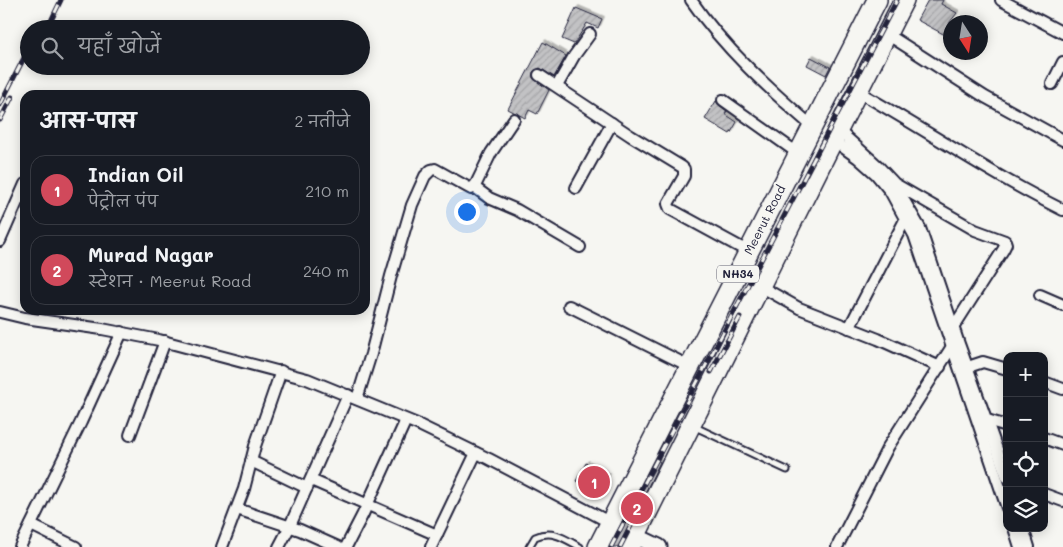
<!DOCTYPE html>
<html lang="hi">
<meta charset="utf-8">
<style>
:root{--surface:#171b24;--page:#242831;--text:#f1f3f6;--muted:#9ea1a6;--line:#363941;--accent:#d1495b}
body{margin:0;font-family:Mali,"Playpen Sans Deva",sans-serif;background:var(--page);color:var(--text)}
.controls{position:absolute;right:15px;bottom:15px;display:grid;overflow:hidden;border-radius:10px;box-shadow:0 2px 12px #0003}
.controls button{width:45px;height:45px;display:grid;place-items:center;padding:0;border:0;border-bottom:1px solid var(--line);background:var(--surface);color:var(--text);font:25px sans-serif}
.compass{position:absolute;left:943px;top:15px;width:45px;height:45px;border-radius:50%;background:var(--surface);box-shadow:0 2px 12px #0003;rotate:168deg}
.you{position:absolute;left:466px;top:211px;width:18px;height:18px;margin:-12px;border:4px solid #fff;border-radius:50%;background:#1a73e8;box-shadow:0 0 0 8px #1a73e833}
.badge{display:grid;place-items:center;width:32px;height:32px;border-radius:50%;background:var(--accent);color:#fff;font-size:16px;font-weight:700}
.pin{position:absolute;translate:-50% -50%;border:2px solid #fff;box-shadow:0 1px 5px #0006}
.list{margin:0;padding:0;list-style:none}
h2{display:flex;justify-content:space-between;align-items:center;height:65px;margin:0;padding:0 20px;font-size:21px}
h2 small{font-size:16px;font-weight:400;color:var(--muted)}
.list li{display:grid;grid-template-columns:32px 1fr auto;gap:15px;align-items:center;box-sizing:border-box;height:70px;margin:0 10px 10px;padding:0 10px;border:1px solid var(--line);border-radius:15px}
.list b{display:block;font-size:19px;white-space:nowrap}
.list p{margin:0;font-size:16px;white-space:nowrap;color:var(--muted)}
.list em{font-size:16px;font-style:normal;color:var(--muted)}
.icon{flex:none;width:28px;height:28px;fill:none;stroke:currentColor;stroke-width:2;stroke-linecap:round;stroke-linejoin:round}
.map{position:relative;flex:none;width:1063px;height:547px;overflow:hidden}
.search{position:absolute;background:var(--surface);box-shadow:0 2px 12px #0003;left:20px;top:20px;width:350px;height:55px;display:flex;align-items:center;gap:12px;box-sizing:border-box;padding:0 18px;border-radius:28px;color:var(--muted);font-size:19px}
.panel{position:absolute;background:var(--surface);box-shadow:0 2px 12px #0003;left:20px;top:90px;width:350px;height:225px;border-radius:15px}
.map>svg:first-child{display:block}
.building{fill:url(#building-hatch);stroke:#22223b;filter:url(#shadow)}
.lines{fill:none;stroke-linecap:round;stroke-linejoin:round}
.lane-casing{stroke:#22223b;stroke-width:9}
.street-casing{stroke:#22223b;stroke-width:14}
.secondary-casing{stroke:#22223b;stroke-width:19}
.highway-casing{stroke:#22223b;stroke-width:22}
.lane{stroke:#f6f6f2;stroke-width:5}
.street{stroke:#f6f6f2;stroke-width:10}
.secondary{stroke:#f6f6f2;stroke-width:15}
.highway{stroke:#f6f6f2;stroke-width:19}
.rail-casing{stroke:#22223b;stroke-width:5}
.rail{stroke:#f6f6f2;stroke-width:3;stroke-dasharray:9;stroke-linecap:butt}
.labels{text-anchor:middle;stroke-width:4.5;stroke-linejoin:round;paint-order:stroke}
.shield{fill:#f6f6f2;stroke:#626272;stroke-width:1}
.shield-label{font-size:11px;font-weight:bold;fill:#22223b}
.street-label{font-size:12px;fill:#22223b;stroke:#f6f6f2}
</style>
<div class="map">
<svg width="1063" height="547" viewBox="0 0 1063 547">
<defs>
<pattern id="building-hatch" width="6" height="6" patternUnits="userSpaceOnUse" patternTransform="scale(1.25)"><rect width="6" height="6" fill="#c2c2c4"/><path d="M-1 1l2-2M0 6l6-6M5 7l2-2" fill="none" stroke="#a6a6a9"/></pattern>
<filter id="shadow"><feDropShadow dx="2.5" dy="-2.5" stdDeviation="0" flood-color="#0004"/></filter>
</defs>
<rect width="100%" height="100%" fill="#f6f6f2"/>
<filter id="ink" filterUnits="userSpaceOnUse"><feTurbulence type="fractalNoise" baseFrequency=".02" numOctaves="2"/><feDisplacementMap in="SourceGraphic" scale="10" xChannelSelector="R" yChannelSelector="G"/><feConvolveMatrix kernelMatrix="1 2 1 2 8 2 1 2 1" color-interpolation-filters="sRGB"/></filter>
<g filter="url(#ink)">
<!-- building -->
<g class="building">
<path d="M928,0H943L941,4L957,13L950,22L945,35L917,20Z"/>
<path d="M576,8L602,19L598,28L587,23L574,44L562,39Z"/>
<path d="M543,42L566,56L554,77L540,68L533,72V78L549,90L537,114L529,110L525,118L508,109Z"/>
<path d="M811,57L830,67L826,75L807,65Z"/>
<path d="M716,101L719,105L727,111L725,114L737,122L730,134L705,119Z"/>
<path d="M655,459L660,462L619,547H611Z"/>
<path d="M586,463L608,476L598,494L576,481Z"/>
</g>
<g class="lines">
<defs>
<g id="lane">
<path d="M693,426L787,470"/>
<path d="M529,547L535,537C553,529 565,539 580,547"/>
</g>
<g id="street">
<path d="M691,0C725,49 768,88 813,127"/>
<path d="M1001,0L1063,33"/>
<path d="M887,34L985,97L1063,140"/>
<path d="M539,75L631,136L682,167L684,169V176L669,202L668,204L670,209L749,252"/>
<path d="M1052,84L1063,62"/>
<path d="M557,86L574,56L590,34"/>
<path d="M857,91C926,130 992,175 1063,210"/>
<path d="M723,100L799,154"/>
<path d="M838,130L878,166L894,183L920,228L959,344L1007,477"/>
<path d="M833,140L858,158L876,174L890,191L914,235L1007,508"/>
<path d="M897,185L975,230L1005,241L1006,244L1003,250L953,328"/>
<path d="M474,187L489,198L517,210L580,247"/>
<path d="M576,188L612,123"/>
<path d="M0,241L25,184"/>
<path d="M760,286L799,308L878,339L940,367"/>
<path d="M1040,295L1063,305"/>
<path d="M569,306L691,367"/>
<path d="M0,312L25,318L102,329L159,340L307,379L417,424L489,459L611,523"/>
<path d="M849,328L906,218"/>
<path d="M968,367L983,362L1007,369"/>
<path d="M1044,382L1063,389"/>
<path d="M357,399L371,354L391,276L412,205L425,176L431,170L435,169L471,189L476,184L491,153L514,119"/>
<path d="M987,420L1007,426"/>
<path d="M130,435L165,341"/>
<path d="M1044,438L1063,445"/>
<path d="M251,461L307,488"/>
<path d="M311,480L437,535"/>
<path d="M1044,494L1063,501"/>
<path d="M237,509L300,530L338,547"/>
<path d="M31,525L76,547"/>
<path d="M1014,528L1020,547"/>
<path d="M1023,528L1029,547"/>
<path d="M20,547L81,422L122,332"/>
<path d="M222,547L244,489L255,446L281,371"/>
<path d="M279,547L289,528L348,395"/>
<path d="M346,547L363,514L406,420"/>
<path d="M431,547L476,453"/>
<path d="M837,547L888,447L951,348"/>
</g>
<path id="secondary" d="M636,536L659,547"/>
<g id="highway">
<path d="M598,547L877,0"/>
<path d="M630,547L838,130L904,0"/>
</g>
</defs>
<!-- lane casing -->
<use href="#lane" class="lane-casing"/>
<!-- street casing -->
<use href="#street" class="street-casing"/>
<!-- secondary casing -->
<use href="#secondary" class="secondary-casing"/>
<!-- highway casing -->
<use href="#highway" class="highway-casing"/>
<!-- lane -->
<use href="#lane" class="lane"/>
<!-- street -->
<use href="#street" class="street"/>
<!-- secondary -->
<use href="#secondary" class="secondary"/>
<!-- highway -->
<use href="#highway" class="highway"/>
<defs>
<g id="rail">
<path d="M47,29L61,0"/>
<path d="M0,105L29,48"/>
<path d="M0,120L12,97"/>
<path d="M711,372L740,317"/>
<path d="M611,547L897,0"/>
<path d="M620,547L645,499"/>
</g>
</defs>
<!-- rail casing -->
<use href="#rail" class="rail-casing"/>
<!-- rail -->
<use href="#rail" class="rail"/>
</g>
</g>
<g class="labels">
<!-- shield labels -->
<rect class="shield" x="717" y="265.5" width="42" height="17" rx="4"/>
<g class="shield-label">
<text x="738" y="278">NH34</text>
</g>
<!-- street labels -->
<g class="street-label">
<text transform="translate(765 220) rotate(-63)" y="4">Meerut Road</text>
</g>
</g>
</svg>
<div class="controls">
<button>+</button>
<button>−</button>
<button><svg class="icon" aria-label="locate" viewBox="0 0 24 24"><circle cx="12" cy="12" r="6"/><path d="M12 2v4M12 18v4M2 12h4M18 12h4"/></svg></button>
<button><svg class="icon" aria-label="layers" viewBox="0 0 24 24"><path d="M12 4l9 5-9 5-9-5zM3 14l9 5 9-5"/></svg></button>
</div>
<svg class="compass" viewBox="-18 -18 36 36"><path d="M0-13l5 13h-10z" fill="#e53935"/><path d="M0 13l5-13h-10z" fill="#9ea1a6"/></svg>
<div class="you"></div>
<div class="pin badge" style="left:594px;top:482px">1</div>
<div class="pin badge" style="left:637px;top:508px">2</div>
<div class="search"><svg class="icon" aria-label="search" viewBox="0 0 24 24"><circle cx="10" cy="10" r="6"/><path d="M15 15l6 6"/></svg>यहाँ खोजें</div>
<section class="panel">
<h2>आस-पास<small>2 नतीजे</small></h2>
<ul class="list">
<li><span class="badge">1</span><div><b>Indian Oil</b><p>पेट्रोल पंप</p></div><em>210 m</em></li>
<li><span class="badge">2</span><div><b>Murad Nagar</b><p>स्टेशन · Meerut Road</p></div><em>240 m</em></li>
</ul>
</section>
</div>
